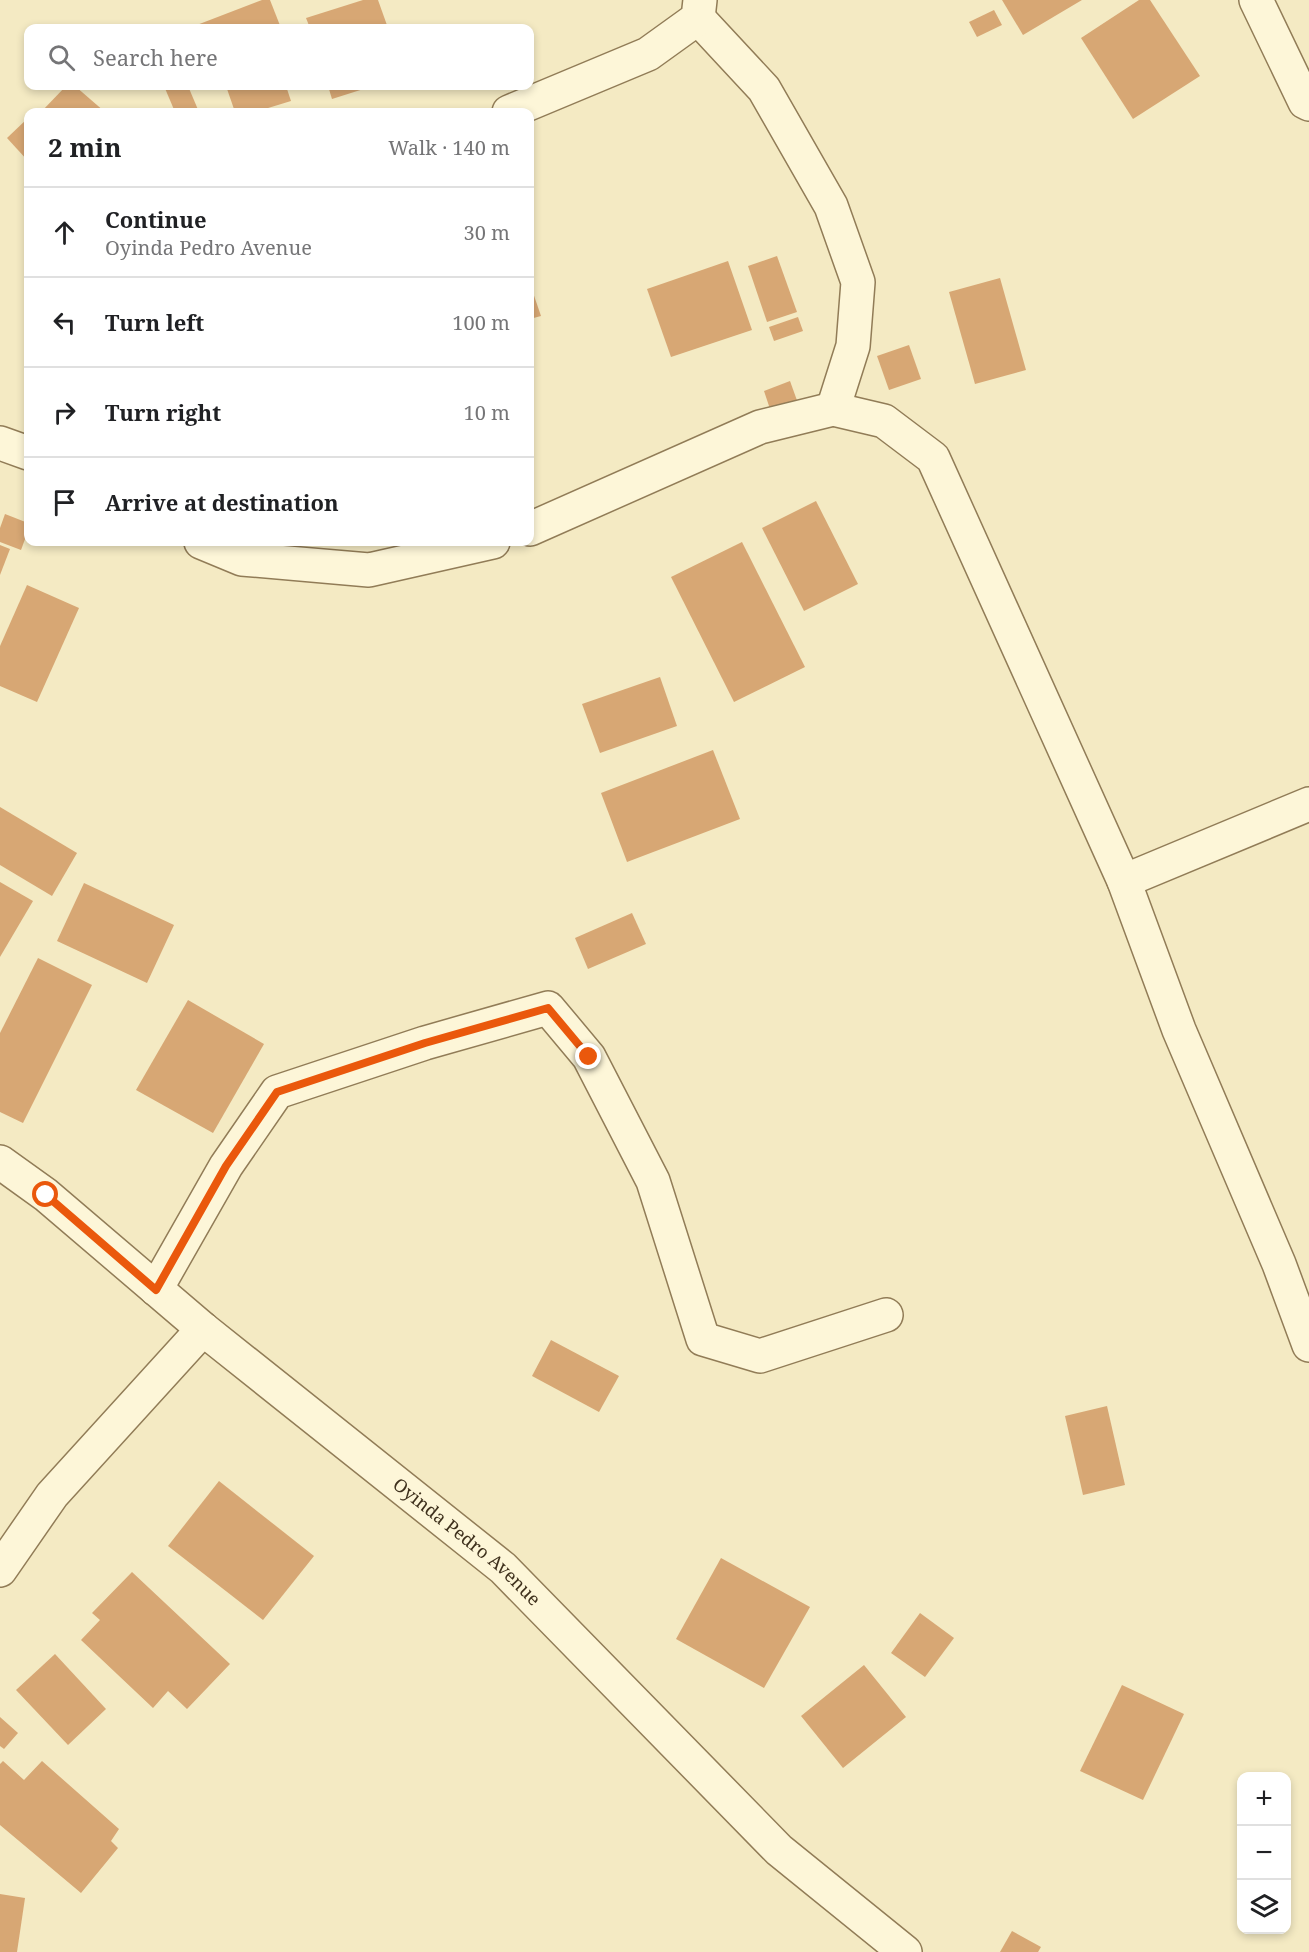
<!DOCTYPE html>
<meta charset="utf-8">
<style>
:root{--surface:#fff;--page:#f6f6f6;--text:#202124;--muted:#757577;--line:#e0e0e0}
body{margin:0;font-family:"Noto Serif",serif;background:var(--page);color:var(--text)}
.controls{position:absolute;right:18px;bottom:18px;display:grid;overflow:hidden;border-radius:12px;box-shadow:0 3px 9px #0003}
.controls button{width:54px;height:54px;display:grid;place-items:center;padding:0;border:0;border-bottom:2px solid var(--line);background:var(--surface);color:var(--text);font:30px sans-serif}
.stop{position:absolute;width:18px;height:18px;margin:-14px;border:4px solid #ea580c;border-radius:50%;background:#fff}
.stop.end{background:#ea580c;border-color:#fff;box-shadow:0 2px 6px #0008}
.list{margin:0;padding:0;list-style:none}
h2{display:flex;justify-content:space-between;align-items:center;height:78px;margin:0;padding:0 24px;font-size:26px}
h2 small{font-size:20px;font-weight:400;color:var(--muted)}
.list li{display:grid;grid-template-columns:39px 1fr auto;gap:18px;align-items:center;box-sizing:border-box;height:90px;padding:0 24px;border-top:2px solid var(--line)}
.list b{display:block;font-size:22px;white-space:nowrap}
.list p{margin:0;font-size:20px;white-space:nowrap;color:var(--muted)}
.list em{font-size:20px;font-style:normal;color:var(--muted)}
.icon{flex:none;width:33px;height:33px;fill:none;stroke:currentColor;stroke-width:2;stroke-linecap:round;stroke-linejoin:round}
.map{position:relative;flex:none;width:1309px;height:1952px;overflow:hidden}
.search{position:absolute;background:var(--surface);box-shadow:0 3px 9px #0003;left:24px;top:24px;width:510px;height:66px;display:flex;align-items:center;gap:15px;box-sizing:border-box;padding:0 21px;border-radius:12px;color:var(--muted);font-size:22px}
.panel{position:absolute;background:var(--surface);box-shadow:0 3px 9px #0003;left:24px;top:108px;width:510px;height:438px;border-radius:12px}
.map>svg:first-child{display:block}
.building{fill:#d7a774}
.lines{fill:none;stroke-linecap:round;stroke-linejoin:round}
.minor-casing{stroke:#917c57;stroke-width:36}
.minor{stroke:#fdf6d8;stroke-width:33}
.route{stroke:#ea580c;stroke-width:8}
.labels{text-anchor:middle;stroke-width:4.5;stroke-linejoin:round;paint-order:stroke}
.street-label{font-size:18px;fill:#3f311d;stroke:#faf3d4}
</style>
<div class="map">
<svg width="1309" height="1952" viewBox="0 0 1309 1952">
<rect width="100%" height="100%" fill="#f4eac3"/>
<!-- building -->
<g class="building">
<path d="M262,0H270L281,28H189Z"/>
<path d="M363,0H378L388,28H310L306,18Z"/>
<path d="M1002,0H1082L1023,35Z"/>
<path d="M1139,0H1150L1200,76L1133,119L1081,38Z"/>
<path d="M994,10L1002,25L977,37L969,22Z"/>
<path d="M66,86H75L105,112H41Z"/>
<path d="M164,86H188L199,112H175Z"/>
<path d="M226,86H286L291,101L255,112H235Z"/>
<path d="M328,86H373L332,99Z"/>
<path d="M28,118V161L7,138Z"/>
<path d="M777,256L797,312L767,322L748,266Z"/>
<path d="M728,261L752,330L671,357L647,289Z"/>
<path d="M1000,278L1026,370L975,384L949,292Z"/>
<path d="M530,284L541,316L530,319Z"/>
<path d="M798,317L803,331L774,341L769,327Z"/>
<path d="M909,345L921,379L889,390L877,356Z"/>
<path d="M790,381L799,406L772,415L764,391Z"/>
<path d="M816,501L858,584L804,611L762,528Z"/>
<path d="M5,514L28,523V531L21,550L0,542V528Z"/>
<path d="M742,542L805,667L734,702L671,577Z"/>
<path d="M0,545L10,549L0,575Z"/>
<path d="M27,585L79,608L37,702L0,686V646Z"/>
<path d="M660,677L677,726L600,753L582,704Z"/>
<path d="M713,750L740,819L627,862L601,793Z"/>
<path d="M0,807L77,853L52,896L0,865Z"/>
<path d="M0,882L33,901L0,957Z"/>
<path d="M84,883L174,925L147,983L57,941Z"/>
<path d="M632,913L646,944L588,969L575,938Z"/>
<path d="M38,958L92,985L23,1123L0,1112V1033Z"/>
<path d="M188,1000L264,1044L213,1133L136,1090Z"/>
<path d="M551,1340L619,1376L599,1412L532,1376Z"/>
<path d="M1107,1406L1125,1485L1083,1495L1065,1416Z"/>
<path d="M219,1481L314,1556L263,1620L168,1546Z"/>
<path d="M721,1558L810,1607L764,1688L676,1639Z"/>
<path d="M132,1572L230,1664L187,1709L168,1691L153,1708L81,1640L100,1620L92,1613Z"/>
<path d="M920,1613L954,1638L925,1677L891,1653Z"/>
<path d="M55,1654L106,1709L68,1745L16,1690Z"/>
<path d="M864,1665L906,1717L843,1768L801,1716Z"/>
<path d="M1122,1685L1184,1714L1143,1800L1080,1771Z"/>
<path d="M0,1717L18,1733L4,1749L0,1746Z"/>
<path d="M3,1761L24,1780L42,1761L119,1829L111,1841L118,1848L81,1893L0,1825V1764Z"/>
<path d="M0,1894L25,1898L17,1952H0Z"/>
<path d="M1012,1931L1041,1947L1038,1952H1000Z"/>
</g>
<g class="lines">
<defs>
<g id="minor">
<path d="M1256,0L1305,102L1309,104"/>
<path d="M698,18L764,89L831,206L858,282L853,346L833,409"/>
<path d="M509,112L648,54L698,18L700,0"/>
<path d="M0,443L28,453"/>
<path d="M530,529L760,427L833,409L884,421L933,458L1124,881L1179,1030L1279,1264L1309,1345"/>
<path d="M201,542L242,559L369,570L493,542"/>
<path d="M1124,881L1309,804"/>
<path id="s1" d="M0,1162L46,1195L203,1329L503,1568L779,1850L905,1952"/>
<path d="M156,1289L226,1166L277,1092L425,1043L548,1008L589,1057L653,1181L703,1339L760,1356L886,1315"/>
<path d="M0,1570L52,1495L203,1329"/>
</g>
</defs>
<!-- minor casing -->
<use href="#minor" class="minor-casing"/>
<!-- minor -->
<use href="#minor" class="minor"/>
</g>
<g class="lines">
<!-- route -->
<path class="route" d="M46,1195L156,1290L226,1166L277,1092L425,1043L548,1008L589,1057"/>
</g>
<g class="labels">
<!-- street labels -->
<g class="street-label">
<text dy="6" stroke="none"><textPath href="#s1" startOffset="602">Oyinda Pedro Avenue</textPath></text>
</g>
</g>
</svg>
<div class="controls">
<button>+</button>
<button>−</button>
<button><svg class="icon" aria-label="layers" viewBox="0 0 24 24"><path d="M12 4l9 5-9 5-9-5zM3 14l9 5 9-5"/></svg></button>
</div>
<div class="stop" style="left:46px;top:1195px"></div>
<div class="stop end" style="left:589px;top:1057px"></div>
<div class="search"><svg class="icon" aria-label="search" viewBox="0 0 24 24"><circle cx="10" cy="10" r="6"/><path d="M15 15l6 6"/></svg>Search here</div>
<section class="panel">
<h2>2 min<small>Walk · 140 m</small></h2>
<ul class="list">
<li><svg class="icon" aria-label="ahead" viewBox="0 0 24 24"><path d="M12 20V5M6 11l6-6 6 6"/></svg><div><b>Continue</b><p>Oyinda Pedro Avenue</p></div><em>30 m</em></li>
<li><svg class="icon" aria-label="left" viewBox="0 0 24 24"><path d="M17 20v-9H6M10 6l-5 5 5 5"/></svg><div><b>Turn left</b></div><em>100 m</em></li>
<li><svg class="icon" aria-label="right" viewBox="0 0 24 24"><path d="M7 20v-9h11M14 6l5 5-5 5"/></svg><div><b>Turn right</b></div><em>10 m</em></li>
<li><svg class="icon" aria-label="arrive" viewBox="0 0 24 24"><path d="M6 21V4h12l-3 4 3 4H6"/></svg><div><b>Arrive at destination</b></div></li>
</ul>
</section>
</div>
